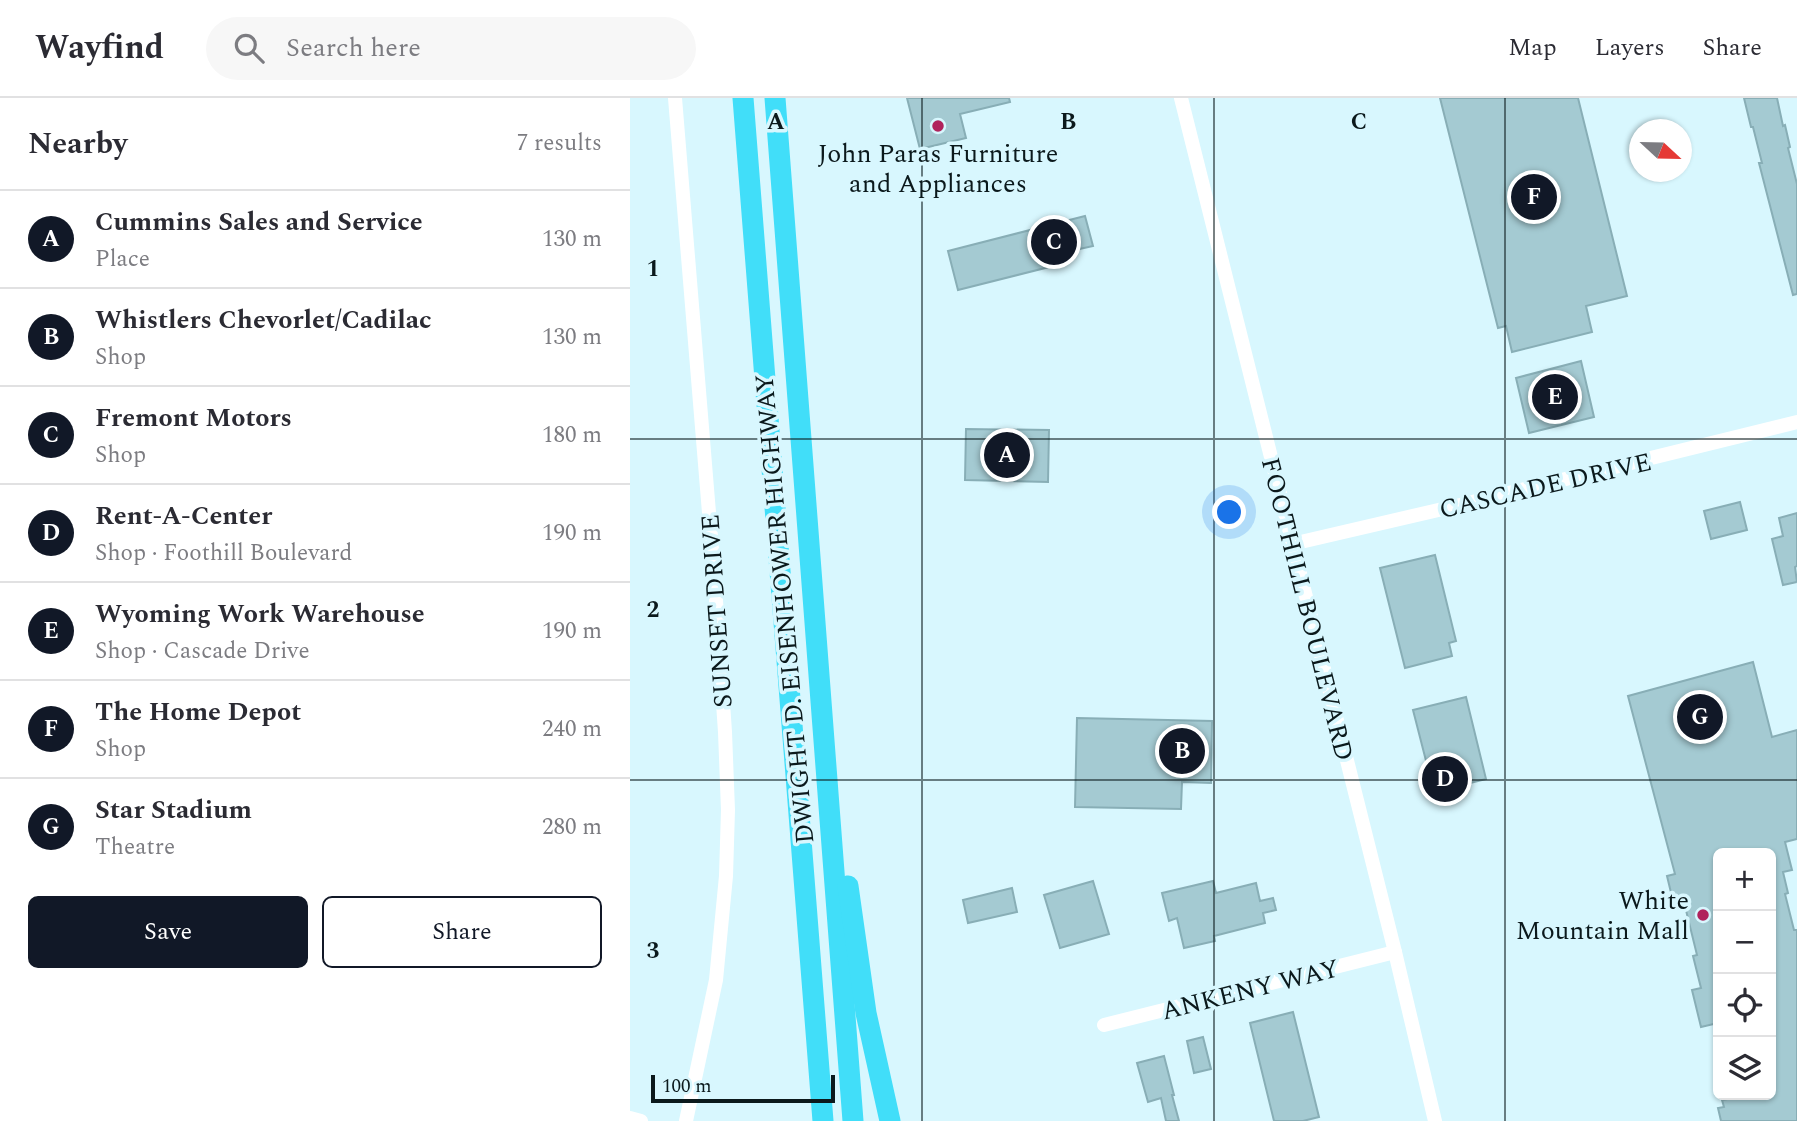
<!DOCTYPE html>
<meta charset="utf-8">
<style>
:root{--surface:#fff;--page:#f7f7f7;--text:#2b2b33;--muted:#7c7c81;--line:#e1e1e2;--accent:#111827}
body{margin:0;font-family:Spectral,serif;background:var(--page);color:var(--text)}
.controls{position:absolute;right:21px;bottom:21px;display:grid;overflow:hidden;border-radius:10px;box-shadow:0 2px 5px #0004}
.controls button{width:63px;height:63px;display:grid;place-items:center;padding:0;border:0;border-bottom:2px solid var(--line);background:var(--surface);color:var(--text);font:35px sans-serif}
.compass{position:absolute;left:999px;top:21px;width:63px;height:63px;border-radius:50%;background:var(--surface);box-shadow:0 2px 5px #0004;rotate:112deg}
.scale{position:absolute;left:21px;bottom:18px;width:184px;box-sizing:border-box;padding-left:7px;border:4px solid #0b191c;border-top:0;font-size:19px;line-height:24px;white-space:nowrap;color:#0b191c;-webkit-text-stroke:5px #d8f7fe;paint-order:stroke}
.you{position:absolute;left:600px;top:415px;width:24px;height:24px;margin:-18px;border:5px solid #fff;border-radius:50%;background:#1a73e8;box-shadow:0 0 0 10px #1a73e833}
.badge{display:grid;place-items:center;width:46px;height:46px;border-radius:50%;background:var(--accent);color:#fff;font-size:23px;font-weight:700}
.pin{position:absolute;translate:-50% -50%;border:4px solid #fff;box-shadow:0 2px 7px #0006}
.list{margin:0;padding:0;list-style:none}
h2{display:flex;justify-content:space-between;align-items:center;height:91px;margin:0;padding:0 28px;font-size:30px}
h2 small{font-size:23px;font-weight:400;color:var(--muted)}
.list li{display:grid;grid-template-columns:46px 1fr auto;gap:21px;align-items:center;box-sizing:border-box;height:98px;padding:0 28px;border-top:2px solid var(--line)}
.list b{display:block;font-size:26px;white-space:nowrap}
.list p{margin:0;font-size:23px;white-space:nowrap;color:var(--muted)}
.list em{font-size:23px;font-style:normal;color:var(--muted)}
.actions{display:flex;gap:14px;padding:21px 28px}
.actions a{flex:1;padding:16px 0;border:2px solid var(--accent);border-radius:10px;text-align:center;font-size:24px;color:var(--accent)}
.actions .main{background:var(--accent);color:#fff}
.icon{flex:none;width:38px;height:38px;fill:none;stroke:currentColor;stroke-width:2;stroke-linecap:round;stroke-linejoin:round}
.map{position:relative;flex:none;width:1167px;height:1023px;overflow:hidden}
header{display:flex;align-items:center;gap:42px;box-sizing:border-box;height:98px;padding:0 35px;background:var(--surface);border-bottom:2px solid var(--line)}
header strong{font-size:33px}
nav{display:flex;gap:38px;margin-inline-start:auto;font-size:24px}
.search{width:490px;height:63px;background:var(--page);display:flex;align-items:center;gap:18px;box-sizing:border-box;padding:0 24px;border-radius:38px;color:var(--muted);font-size:26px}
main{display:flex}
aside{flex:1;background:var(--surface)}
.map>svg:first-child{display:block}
.building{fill:#a4cad2;stroke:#88aeb6;stroke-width:2}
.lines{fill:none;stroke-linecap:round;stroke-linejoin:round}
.minor{stroke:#fff;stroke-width:14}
.highway{stroke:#41def9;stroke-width:21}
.grid{fill:none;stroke:#0b191c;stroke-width:2;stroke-opacity:0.55}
.poi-dot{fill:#b0235c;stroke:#d8f7fe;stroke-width:2.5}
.labels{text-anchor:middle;stroke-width:7;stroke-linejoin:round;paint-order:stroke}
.poi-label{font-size:26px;fill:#0b191c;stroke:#d8f7fe}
.street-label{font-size:26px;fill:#0b191c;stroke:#d8f7fe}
.grid-label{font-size:23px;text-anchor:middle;font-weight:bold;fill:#0b191c;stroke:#d8f7fe;stroke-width:7;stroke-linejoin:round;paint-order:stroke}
</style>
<header>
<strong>Wayfind</strong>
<div class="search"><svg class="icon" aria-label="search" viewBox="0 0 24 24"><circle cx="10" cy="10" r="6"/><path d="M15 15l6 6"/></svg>Search here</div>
<nav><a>Map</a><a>Layers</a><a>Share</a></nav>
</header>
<main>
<aside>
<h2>Nearby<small>7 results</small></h2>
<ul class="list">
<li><span class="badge">A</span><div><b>Cummins Sales and Service</b><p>Place</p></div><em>130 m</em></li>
<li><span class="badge">B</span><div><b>Whistlers Chevorlet/Cadilac</b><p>Shop</p></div><em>130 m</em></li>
<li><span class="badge">C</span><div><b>Fremont Motors</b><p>Shop</p></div><em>180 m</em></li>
<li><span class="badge">D</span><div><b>Rent-A-Center</b><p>Shop · Foothill Boulevard</p></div><em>190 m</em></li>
<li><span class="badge">E</span><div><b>Wyoming Work Warehouse</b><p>Shop · Cascade Drive</p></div><em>190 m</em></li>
<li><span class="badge">F</span><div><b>The Home Depot</b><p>Shop</p></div><em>240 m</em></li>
<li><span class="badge">G</span><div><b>Star Stadium</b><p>Theatre</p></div><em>280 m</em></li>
</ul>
<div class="actions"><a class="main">Save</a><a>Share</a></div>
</aside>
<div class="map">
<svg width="1167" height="1023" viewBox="0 0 1167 1023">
<rect width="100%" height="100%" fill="#d8f7fe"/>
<!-- building -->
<g class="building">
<path d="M277,0H379L380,4L330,16L336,40L290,51Z"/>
<path d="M810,0H948L997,198L956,208L962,234L882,254L876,228L868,230Z"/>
<path d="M1114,0H1147L1153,28L1155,27L1160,49L1158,50L1167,86V196L1163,197L1129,65H1132L1123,29H1121Z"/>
<path d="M455,118L463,148L436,154L439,164L328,192L318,153Z"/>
<path d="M951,263L964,319L899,335L886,280Z"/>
<path d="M336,331L419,332L418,384L335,382Z"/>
<path d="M1110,404L1117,432L1081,441L1074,413Z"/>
<path d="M1167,415V468L1165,469L1167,484L1153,487L1142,441L1153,438L1149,420Z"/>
<path d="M805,457L826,543L819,545L822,558L775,570L750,470Z"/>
<path d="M1123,564L1142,639L1167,632V741L1155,744L1162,772L1153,774L1158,795L1155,796L1164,832H1167V1023H1091L1088,1010L1094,1009L1092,1002L1098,1001L1097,997H1141V755H1088V925L1071,929L1062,892L1071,890L1063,858L1067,857L1053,800L1043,803L1037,778L1045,776L998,598Z"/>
<path d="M836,599L856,681L804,694L783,612Z"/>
<path d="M447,620L582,623L581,685L552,684L551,711L445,709Z"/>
<path d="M463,783L479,836L430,850L414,797Z"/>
<path d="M583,783L586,795L626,785L630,803L643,800L646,812L633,815L635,825L584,838L585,843L554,850L547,820L539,823L532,795Z"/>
<path d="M382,790L387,814L338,825L333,802Z"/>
<path d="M663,914L689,1019L673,1023H644L620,925Z"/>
<path d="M573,939L581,971L564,975L557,943Z"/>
<path d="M534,958L544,997H542L549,1023H536L531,1000L518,1004L507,965Z"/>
</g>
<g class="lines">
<!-- minor -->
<g class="minor">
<path d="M45,0L85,488L95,634L98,712L96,778L86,882L56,1023"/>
<path d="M551,0L765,854L805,1023"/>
<path d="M662,446L830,407L1167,324"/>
<path d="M474,927L765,854"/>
<path d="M0,1020L11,1023"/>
</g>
<!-- highway -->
<g class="highway">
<path d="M113,0L193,1023"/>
<path d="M145,0L223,1023"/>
<path d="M218,788L236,915L260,1023"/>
</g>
</g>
<!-- grid -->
<path class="grid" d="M292,0V1023M584,0V1023M875,0V1023M0,341H1167M0,682H1167"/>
<!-- markers -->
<g class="poi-dot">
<circle cx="308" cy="28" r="7"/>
<circle cx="1073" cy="817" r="7"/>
</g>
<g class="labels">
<!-- poi labels -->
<g class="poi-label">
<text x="308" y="64">John Paras Furniture<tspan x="308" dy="30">and Appliances</tspan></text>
<text x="1059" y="811" text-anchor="end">White<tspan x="1059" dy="30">Mountain Mall</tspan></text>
</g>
<!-- street labels -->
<g class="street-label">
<text transform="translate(915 387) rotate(-13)" y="9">CASCADE DRIVE</text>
<text transform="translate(154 511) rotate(-95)" y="9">DWIGHT D. EISENHOWER HIGHWAY</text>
<text transform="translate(678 511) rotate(76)" y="9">FOOTHILL BOULEVARD</text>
<text transform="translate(86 513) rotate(-94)" y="9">SUNSET DRIVE</text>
<text transform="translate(620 891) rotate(-14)" y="9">ANKENY WAY</text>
</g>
</g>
<g class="grid-label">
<text x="146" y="31">A</text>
<text x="438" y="31">B</text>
<text x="729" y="31">C</text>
<text x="23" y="178">1</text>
<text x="23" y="519">2</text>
<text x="23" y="860">3</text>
</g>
</svg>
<div class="controls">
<button>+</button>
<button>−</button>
<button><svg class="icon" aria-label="locate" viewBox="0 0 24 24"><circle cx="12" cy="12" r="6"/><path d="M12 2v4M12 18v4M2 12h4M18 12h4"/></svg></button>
<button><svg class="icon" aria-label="layers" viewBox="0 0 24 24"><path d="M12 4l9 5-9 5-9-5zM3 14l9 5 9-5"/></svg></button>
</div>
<svg class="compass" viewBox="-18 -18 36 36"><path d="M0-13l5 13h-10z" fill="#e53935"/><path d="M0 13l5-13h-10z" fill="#7c7c81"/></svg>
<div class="scale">100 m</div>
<div class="you"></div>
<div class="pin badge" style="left:377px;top:357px">A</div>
<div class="pin badge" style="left:552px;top:653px">B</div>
<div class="pin badge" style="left:424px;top:144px">C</div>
<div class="pin badge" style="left:815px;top:681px">D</div>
<div class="pin badge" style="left:925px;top:299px">E</div>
<div class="pin badge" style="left:904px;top:99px">F</div>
<div class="pin badge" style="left:1070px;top:619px">G</div>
</div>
</main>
